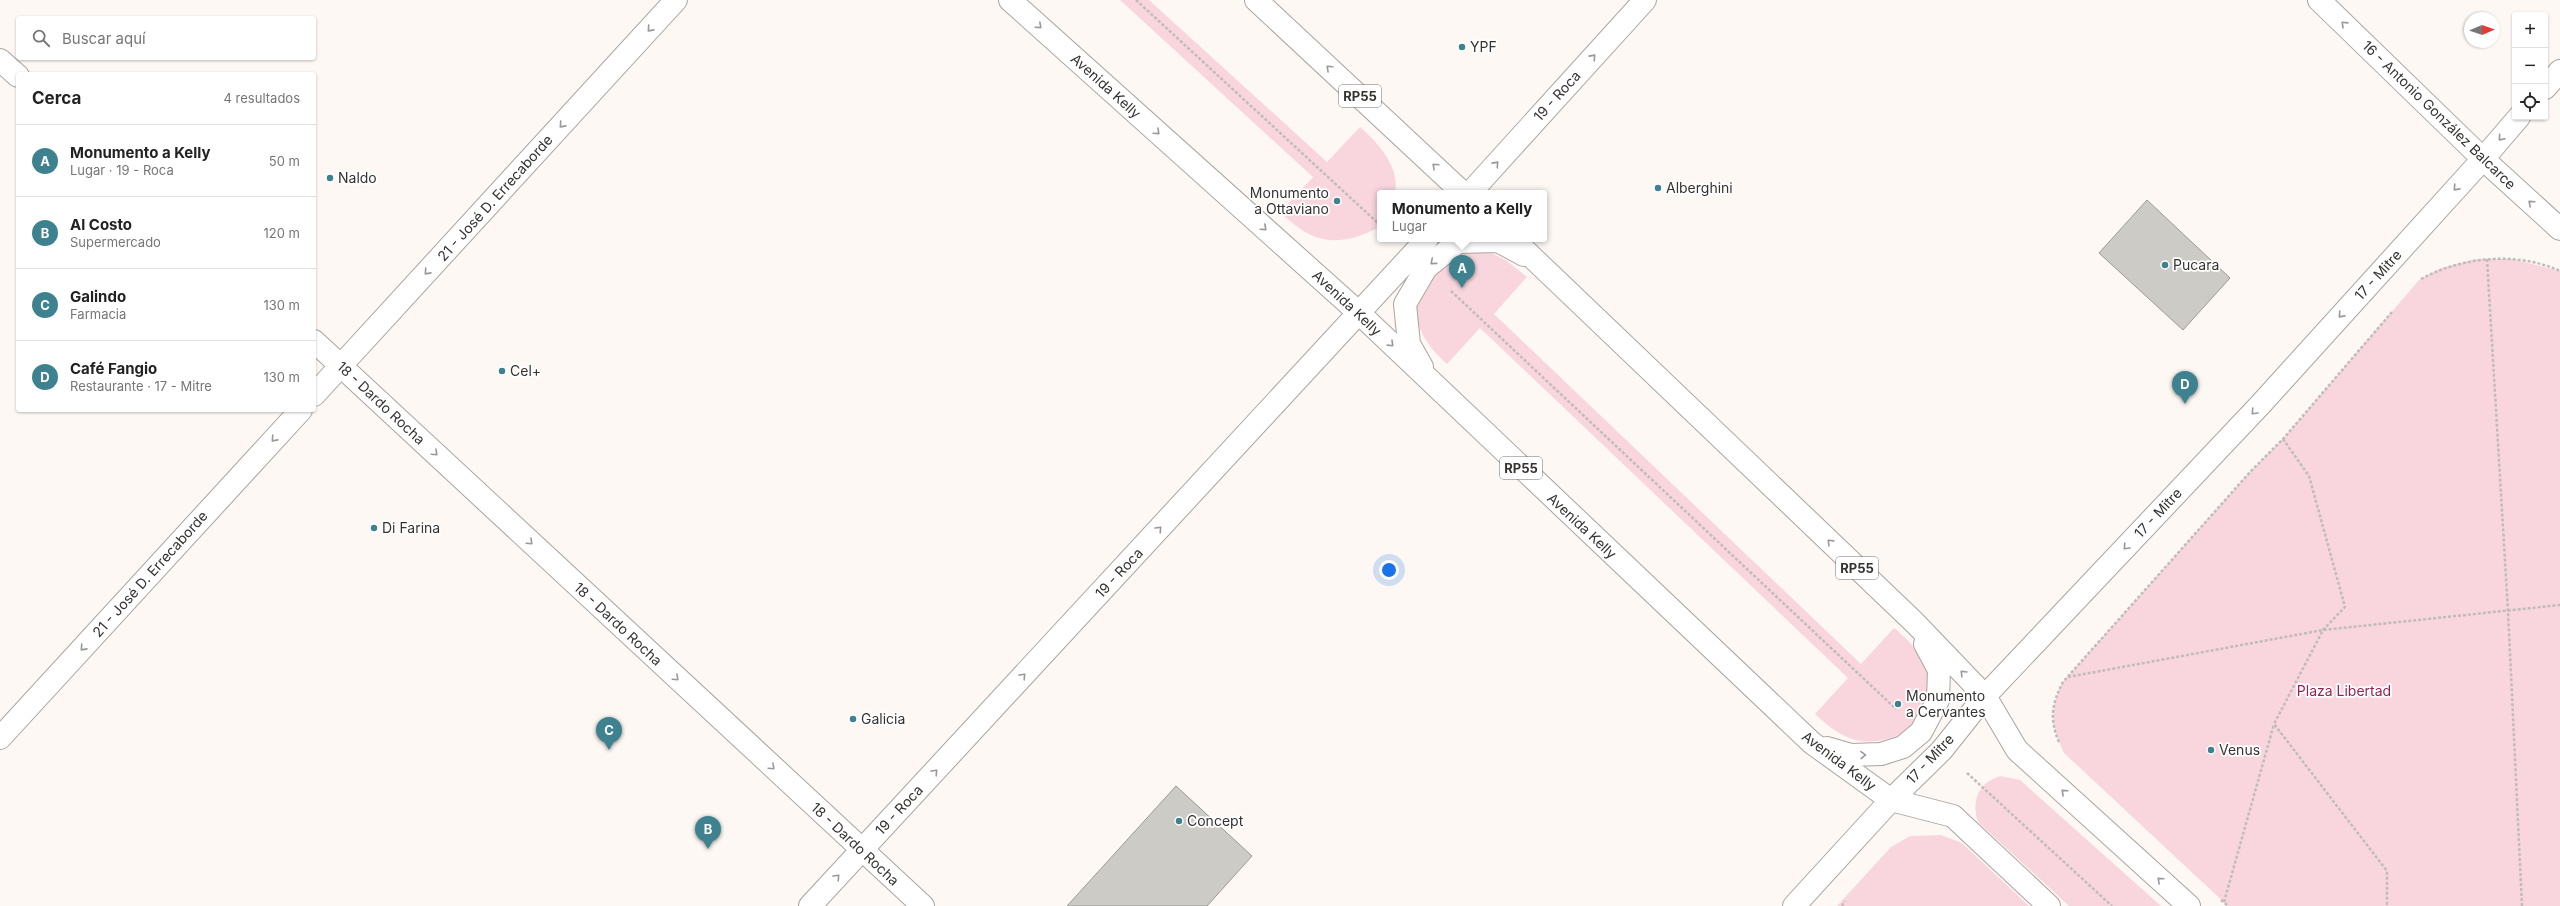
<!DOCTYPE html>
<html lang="es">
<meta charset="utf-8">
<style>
:root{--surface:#fff;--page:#f6f6f6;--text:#222;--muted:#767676;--line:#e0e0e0;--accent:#3e8290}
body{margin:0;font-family:Inter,sans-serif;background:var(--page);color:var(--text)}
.controls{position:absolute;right:12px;top:12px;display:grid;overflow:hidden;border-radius:4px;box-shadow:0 1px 3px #0004}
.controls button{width:36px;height:36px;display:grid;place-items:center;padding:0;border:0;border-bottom:1px solid var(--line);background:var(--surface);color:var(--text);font:20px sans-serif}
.compass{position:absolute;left:2464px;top:12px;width:36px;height:36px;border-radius:50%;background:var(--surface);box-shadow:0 1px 3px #0004;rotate:88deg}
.you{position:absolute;left:1389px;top:570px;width:14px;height:14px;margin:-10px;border:3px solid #fff;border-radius:50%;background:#1a73e8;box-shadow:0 0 0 6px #1a73e833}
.badge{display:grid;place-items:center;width:26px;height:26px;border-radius:50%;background:var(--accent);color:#fff;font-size:13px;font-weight:700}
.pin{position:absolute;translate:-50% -33px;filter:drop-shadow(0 1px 2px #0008)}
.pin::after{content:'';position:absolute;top:21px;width:14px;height:12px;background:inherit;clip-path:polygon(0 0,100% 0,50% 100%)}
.popup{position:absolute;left:1377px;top:190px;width:170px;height:52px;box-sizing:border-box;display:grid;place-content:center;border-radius:4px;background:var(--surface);filter:drop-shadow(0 1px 3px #0005);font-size:13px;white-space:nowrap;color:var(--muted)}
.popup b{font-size:15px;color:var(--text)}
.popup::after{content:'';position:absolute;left:50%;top:100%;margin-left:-8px;border:8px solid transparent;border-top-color:var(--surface)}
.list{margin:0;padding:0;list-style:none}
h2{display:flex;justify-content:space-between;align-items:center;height:52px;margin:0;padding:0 16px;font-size:17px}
h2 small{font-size:13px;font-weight:400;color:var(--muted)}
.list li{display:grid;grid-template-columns:26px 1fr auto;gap:12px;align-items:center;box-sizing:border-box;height:72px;padding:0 16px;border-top:1px solid var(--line)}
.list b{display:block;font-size:15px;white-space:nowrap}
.list p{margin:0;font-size:13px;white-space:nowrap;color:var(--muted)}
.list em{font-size:13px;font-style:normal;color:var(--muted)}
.icon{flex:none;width:22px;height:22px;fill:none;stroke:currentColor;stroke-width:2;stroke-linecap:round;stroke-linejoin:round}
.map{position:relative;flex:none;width:2560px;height:906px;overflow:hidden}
.search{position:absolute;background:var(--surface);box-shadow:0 1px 3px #0004;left:16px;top:16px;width:300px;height:44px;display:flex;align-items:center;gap:10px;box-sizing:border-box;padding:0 14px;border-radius:4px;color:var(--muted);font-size:15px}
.panel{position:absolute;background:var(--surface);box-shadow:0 1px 3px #0004;left:16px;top:72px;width:300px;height:340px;border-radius:4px}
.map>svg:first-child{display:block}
.green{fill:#f9d6de}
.building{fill:#cdcbc5;stroke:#9a9993}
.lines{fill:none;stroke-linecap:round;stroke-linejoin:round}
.street-casing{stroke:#a9a4a0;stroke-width:24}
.secondary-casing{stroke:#a9a4a0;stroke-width:24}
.primary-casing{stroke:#a9a4a0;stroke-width:24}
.path{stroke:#c0bcb9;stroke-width:2.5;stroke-dasharray:3 2;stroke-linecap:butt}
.street{stroke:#fff;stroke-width:22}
.secondary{stroke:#fff;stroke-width:22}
.primary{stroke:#fff;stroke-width:22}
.oneway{stroke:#9a9998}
.poi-dot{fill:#3e8290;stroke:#fff;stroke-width:1.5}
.labels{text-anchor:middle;stroke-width:3.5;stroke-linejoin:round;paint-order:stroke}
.shield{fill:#fff;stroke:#72706f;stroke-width:1}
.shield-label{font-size:13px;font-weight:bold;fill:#353331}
.poi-label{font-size:14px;fill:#353331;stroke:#fff;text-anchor:start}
.street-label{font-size:14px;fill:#353331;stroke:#fff}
.park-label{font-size:14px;fill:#932450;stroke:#fff}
</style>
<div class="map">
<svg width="2560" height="906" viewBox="0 0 2560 906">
<rect width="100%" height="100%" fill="#fdf8f4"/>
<!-- green -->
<g class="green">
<path d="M1120,0H1149L1327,162L1360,127C1378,143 1400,166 1395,193H1380V227C1338,248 1314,245 1280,212L1313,177Z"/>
<path d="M1488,251L1507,261L1527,277L1494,314L1861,664L1894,628C1912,643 1930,662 1931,687C1931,699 1920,716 1916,728C1872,748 1851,748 1815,714L1848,678L1480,328L1447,364C1426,345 1419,332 1413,304L1444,254Z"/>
<path d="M2475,259H2512L2560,271V906H2228L2064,753C2051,723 2049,711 2063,682L2251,471L2283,439L2419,280L2441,268Z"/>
<path d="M2000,776L2020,780L2161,906H2069L1978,822C1971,801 1978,783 2000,776Z"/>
<path d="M1941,835L1962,843L2029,906H1837L1891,847L1910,836Z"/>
</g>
<!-- building -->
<g class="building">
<path d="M2147,200L2230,278L2183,330L2099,253Z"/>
<path d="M1176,786L1252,856L1207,906H1067Z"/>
</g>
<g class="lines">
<defs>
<g id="street">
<path d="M2319,0L2483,159L2519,117"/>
<path d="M0,60L18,76"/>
<path d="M2545,88L2560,71"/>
<path d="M1470,193L1645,0"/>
<path d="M314,341L923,906"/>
<path d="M314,395L676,0"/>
<path d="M0,738L301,410"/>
<path d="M810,906L1427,239"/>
</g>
<path id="secondary" d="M1794,906L1891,800L1942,750L1985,696L2260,405L2483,159L2560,229"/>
<g id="primary">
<path d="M1010,0L1359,313L1812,743L1891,800L1953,816L2049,906"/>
<path d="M1256,0L1463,193"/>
<path d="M1513,239L1915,623L1985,696L2017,750L2189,906"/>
<path d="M1422,367L1409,344L1405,304L1426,268L1458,242L1498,241L1524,255"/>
<path d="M1827,748L1851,755L1881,754L1903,747L1921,732L1938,700L1939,670L1925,644"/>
</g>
</defs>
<!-- street casing -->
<use href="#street" class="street-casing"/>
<!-- secondary casing -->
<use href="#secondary" class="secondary-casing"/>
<!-- primary casing -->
<use href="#primary" class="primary-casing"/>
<!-- path -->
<g class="path">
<path d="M1136,0L1380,225"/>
<path d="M2487,259L2508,611L2522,906"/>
<path d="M2421,279C2462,257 2516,251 2560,271"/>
<path d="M1451,291L1896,709"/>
<path d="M2283,439L2309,476L2345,607L2323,630L2274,724L2387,871V906"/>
<path d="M2068,677L2323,630L2560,605"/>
<path d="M2059,742C2049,719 2052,703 2063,682L2251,471L2283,439L2392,312"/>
<path d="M1967,773L2112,906"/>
<path d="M2221,900L2228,906"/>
<path d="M2224,902L2274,724"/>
<path d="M1842,906L1845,901"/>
</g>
<!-- street -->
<use href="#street" class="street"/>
<!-- secondary -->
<use href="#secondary" class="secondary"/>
<!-- primary -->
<use href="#primary" class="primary"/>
</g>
<!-- one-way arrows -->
<defs><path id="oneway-chevron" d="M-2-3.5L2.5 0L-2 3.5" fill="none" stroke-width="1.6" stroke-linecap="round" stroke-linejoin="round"/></defs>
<g class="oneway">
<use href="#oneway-chevron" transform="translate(2344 24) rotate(-136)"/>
<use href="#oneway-chevron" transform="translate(1039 26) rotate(42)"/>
<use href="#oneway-chevron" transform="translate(650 29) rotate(132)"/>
<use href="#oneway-chevron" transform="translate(1593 57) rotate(-48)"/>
<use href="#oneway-chevron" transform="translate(1329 68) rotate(-137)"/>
<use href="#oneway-chevron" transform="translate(562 125) rotate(132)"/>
<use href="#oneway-chevron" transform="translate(1157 132) rotate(42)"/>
<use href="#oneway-chevron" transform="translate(2501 138) rotate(131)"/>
<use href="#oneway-chevron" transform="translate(1496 164) rotate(-48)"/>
<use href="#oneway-chevron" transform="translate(1435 166) rotate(-137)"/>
<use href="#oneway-chevron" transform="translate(2456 188) rotate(132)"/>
<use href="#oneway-chevron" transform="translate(2531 203) rotate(-138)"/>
<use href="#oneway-chevron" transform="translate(1264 228) rotate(42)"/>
<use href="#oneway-chevron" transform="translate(1433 262) rotate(140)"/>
<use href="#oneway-chevron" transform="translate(427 272) rotate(132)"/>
<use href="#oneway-chevron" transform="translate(2341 315) rotate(132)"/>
<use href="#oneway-chevron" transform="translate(1391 344) rotate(44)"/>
<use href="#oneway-chevron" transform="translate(2254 412) rotate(133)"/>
<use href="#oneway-chevron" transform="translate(274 439) rotate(132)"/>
<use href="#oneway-chevron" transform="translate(435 453) rotate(43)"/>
<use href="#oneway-chevron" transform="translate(1159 529) rotate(-47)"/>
<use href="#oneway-chevron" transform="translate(530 542) rotate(43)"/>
<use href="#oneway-chevron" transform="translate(1830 542) rotate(-136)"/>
<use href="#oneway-chevron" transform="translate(2126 547) rotate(133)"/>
<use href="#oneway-chevron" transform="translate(83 648) rotate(132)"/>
<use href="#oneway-chevron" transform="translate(1963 673) rotate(-134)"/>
<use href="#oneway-chevron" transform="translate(1023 676) rotate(-47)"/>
<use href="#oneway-chevron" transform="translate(676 678) rotate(43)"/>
<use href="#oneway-chevron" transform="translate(1863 755) rotate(-1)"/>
<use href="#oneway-chevron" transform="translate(772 767) rotate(43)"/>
<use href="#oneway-chevron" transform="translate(935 772) rotate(-47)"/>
<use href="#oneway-chevron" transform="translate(2064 792) rotate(-138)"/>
<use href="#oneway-chevron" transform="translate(837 877) rotate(-47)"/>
<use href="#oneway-chevron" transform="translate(2160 880) rotate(-138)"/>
</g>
<!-- markers -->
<g class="poi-dot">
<circle cx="1462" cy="47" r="4"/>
<circle cx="330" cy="178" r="4"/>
<circle cx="1658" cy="188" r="4"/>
<circle cx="1337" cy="201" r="4"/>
<circle cx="2165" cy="265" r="4"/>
<circle cx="502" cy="371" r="4"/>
<circle cx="374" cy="528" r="4"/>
<circle cx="1898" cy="704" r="4"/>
<circle cx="853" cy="719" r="4"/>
<circle cx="2211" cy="750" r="4"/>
<circle cx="1179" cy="821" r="4"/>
</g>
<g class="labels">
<!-- shield labels -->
<g class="shield">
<rect x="1339" y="85" width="42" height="22" rx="3"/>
<rect x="1500" y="457" width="42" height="22" rx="3"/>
<rect x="1836" y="557" width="42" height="22" rx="3"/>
</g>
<g class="shield-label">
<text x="1360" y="101">RP55</text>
<text x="1521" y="473">RP55</text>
<text x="1857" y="573">RP55</text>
</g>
<!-- poi labels -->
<g class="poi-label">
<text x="1470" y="52">YPF</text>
<text x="338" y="183">Naldo</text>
<text x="1666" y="193">Alberghini</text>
<text x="1329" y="198" text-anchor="end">Monumento<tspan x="1329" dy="16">a Ottaviano</tspan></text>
<text x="2173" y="270">Pucara</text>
<text x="510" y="376">Cel+</text>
<text x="382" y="533">Di Farina</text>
<text x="1906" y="701">Monumento<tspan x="1906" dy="16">a Cervantes</tspan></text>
<text x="861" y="724">Galicia</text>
<text x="2219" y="755">Venus</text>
<text x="1187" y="826">Concept</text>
</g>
<!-- street labels -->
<g class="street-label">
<text transform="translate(1106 86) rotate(42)" y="5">Avenida Kelly</text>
<text transform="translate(1557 96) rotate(-48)" y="5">19 - Roca</text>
<text transform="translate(2439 115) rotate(44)" y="5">16 - Antonio González Balcarce</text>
<text transform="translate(495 198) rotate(-48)" y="5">21 - José D. Errecaborde</text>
<text transform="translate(2378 275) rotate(-48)" y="5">17 - Mitre</text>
<text transform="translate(1347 303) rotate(43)" y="5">Avenida Kelly</text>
<text transform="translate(381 403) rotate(43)" y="5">18 - Dardo Rocha</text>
<text transform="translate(2158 513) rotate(-47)" y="5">17 - Mitre</text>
<text transform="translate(1582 526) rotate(43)" y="5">Avenida Kelly</text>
<text transform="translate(1119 573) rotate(-47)" y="5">19 - Roca</text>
<text transform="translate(150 574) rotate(-48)" y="5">21 - José D. Errecaborde</text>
<text transform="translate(618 624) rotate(43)" y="5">18 - Dardo Rocha</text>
<text transform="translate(1930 759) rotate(-47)" y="5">17 - Mitre</text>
<text transform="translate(1839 761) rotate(37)" y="5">Avenida Kelly</text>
<text transform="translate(899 810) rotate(-47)" y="5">19 - Roca</text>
<text transform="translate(855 844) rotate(43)" y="5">18 - Dardo Rocha</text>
</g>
<!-- park labels -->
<g class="park-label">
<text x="2344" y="696">Plaza Libertad</text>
</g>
</g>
</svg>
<div class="controls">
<button>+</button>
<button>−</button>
<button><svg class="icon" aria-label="locate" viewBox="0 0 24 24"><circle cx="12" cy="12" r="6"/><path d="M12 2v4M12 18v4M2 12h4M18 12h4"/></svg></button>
</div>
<svg class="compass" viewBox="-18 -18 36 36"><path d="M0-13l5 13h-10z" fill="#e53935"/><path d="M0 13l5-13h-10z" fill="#767676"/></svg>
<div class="you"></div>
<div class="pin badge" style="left:1462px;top:288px">A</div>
<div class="popup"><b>Monumento a Kelly</b>Lugar</div>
<div class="pin badge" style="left:708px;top:849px">B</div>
<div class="pin badge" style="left:609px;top:750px">C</div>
<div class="pin badge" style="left:2185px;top:404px">D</div>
<div class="search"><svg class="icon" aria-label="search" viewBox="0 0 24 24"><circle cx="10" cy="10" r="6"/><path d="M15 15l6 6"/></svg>Buscar aquí</div>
<section class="panel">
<h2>Cerca<small>4 resultados</small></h2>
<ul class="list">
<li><span class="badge">A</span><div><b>Monumento a Kelly</b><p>Lugar · 19 - Roca</p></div><em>50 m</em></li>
<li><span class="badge">B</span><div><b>Al Costo</b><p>Supermercado</p></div><em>120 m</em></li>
<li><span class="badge">C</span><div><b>Galindo</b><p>Farmacia</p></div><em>130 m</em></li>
<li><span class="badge">D</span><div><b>Café Fangio</b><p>Restaurante · 17 - Mitre</p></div><em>130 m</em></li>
</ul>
</section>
</div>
